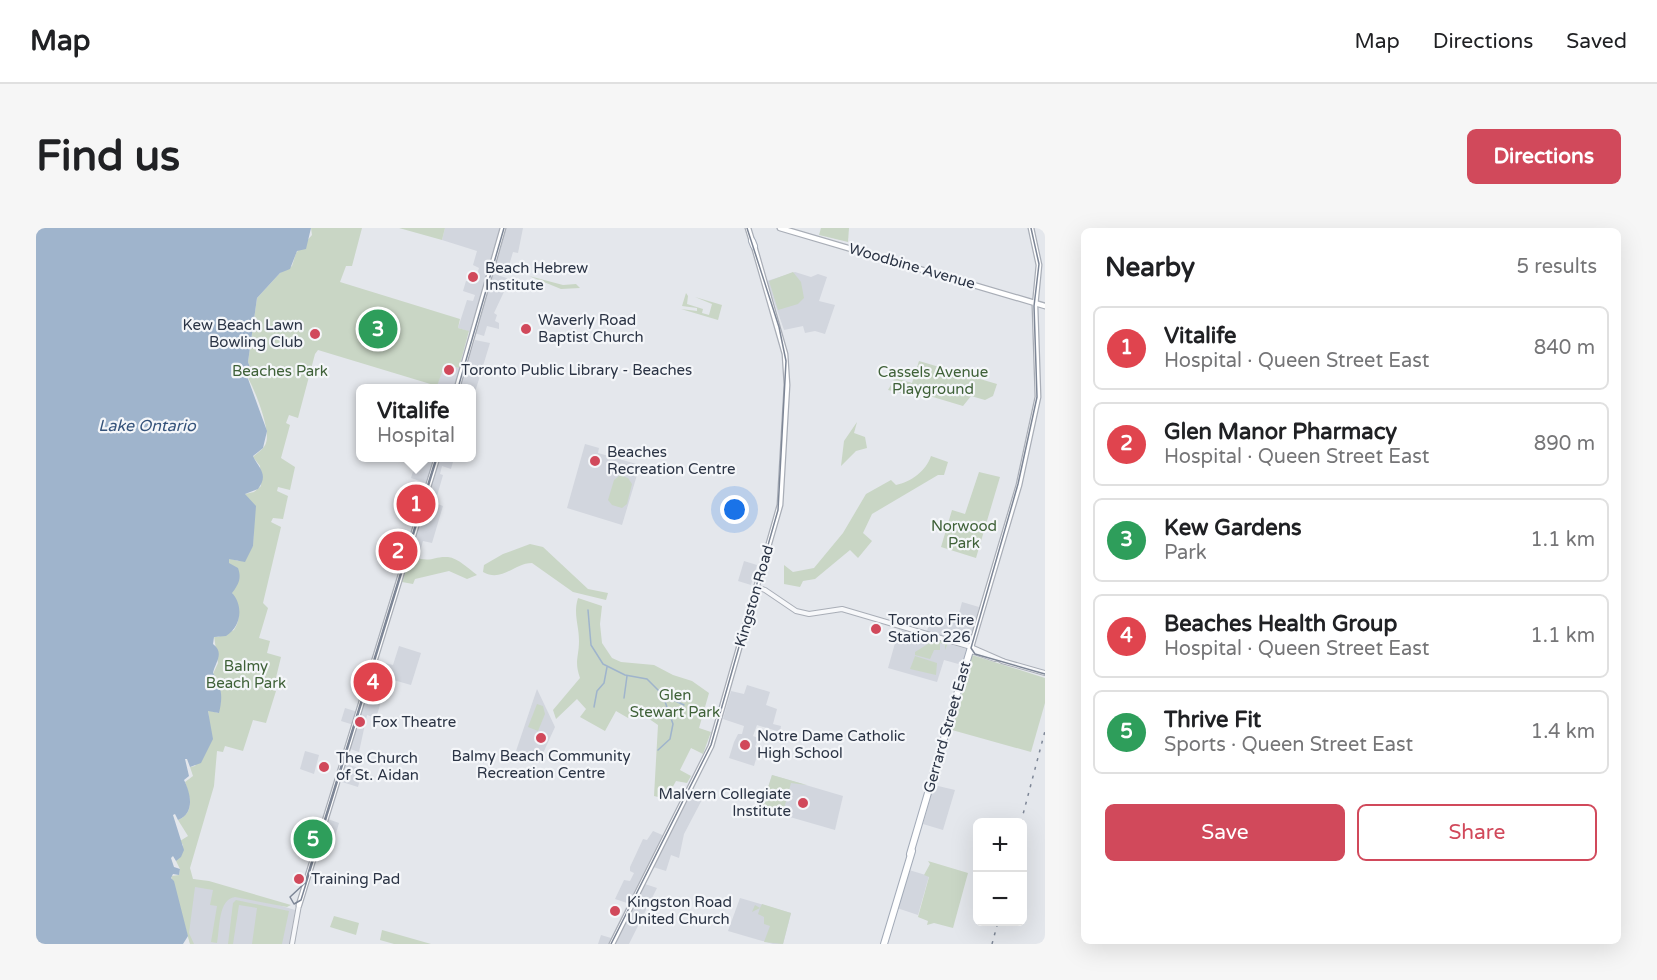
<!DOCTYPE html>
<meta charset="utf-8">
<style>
:root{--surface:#fff;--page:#f6f6f6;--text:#202124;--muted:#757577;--line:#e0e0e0;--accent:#d1495b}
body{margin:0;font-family:"Varela Round",sans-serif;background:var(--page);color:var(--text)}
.controls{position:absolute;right:18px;bottom:18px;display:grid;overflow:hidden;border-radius:9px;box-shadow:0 6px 24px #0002}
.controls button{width:54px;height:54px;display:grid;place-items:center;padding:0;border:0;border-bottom:2px solid var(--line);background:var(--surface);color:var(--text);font:30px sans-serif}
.you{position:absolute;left:699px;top:282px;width:21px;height:21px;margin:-15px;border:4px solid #fff;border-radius:50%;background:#1a73e8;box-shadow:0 0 0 9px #1a73e833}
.badge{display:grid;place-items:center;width:39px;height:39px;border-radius:50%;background:var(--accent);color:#fff;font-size:20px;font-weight:700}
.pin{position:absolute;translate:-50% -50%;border:3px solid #fff;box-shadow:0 2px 6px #0006}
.popup{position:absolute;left:320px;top:156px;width:120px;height:78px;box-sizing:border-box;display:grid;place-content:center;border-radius:9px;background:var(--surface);filter:drop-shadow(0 2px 4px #0005);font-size:20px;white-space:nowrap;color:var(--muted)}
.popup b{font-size:22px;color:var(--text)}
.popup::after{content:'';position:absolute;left:50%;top:100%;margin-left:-12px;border:12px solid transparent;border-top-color:var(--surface)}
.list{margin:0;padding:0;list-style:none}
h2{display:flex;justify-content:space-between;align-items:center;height:78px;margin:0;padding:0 24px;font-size:26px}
h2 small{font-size:20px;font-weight:400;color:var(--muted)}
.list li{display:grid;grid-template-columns:39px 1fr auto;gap:18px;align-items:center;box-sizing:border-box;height:84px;margin:0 12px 12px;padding:0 12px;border:2px solid var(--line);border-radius:9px}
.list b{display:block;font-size:22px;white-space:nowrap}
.list p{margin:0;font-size:20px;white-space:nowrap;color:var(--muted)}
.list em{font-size:20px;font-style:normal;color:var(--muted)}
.actions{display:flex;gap:12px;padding:18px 24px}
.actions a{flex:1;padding:14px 0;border:2px solid var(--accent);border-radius:9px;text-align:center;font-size:21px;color:var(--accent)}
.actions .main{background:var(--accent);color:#fff}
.map{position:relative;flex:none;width:1009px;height:716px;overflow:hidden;border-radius:9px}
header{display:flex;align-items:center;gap:36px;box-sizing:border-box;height:84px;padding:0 30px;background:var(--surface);border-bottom:2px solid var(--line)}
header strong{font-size:28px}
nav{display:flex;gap:33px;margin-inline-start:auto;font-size:21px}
.intro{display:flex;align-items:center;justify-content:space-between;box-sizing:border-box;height:144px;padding:0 36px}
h1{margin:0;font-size:42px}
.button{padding:15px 27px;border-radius:9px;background:var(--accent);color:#fff;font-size:21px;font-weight:700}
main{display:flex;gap:36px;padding:0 36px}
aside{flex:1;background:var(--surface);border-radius:9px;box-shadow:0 6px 24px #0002}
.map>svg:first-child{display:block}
.built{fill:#d2d6de}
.green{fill:#c9d6c5}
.water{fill:#9fb4cc}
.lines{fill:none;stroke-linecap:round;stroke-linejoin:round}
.stream{stroke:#9fb4cc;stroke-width:1.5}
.tertiary-casing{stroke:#a9aeb7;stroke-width:6}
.secondary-casing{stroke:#a9aeb7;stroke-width:7}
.primary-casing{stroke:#a3abb8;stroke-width:8}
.tertiary{stroke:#f7f8fa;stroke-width:4}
.secondary{stroke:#fff;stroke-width:4.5}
.primary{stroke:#fff;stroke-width:6}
.tram{stroke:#7d8696;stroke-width:1.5}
.rail{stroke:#7d8696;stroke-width:1.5;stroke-dasharray:3 6;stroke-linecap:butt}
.poi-dot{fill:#d1495b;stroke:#f4f6f9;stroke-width:2}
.labels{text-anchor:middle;stroke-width:4.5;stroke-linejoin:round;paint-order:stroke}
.street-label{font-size:15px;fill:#2b3445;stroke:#f4f6f9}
.poi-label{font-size:15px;fill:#2b3445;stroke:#f4f6f9;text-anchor:start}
.park-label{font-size:15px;fill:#3f6138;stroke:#f4f6f9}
.water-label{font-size:16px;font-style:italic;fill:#34527a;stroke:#f4f6f9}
</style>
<header>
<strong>Map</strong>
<nav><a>Map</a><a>Directions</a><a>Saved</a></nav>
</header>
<div class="intro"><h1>Find us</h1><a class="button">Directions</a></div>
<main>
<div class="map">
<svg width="1009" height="716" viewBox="0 0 1009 716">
<rect width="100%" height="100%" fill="#e4e7ec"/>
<!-- built -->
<g class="built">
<path d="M409,0H464L461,11L466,13L470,0H487L482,25L477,24L472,41L460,38L458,46L474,51L458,85L461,87L459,93L463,95V101L451,98L448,108L422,100L431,72L437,73L439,67L427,63L430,53L439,54L443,40L437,37L441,23L406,12Z"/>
<path d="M759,44L775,49L782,46L791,49L783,73L799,77L789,106L779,103L769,105L767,98L748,102L731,53Z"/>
<path d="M439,112L454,115L436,174V160H400L409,135L429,142Z"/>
<path d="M549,216L563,220L562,225L604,237L586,297L531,280Z"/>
<path d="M381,230H418L415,241L406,238L404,246L407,247L399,275L407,278L396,315L387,313L383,327L374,325L395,257L375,250Z"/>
<path d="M708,333L721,337L715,357L702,353Z"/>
<path d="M926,374L943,379L940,390L927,387L926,390L922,389Z"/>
<path d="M896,386L938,398L932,416L891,403Z"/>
<path d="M863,401L930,421L926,437L908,432L901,454L852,440Z"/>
<path d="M363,418L385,425L375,457L347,449L343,459L349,461L340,490L331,487L323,524L314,521L321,498L305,493L309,480L325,485L341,433L357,437Z"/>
<path d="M711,457L734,464L730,477L741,481L737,496L745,498L744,504L721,497L717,508L722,510L719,519L723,521L718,538L693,530L698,514L702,506H706L708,498L687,491L695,463L708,466Z"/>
<path d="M501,461L519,499L503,534L479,526Z"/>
<path d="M269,523L283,527L278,546L264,541Z"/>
<path d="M310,536L327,541L322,559L306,554Z"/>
<path d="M736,547L807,568L799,602L726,581Z"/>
<path d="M898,557L919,562L907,602L887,596Z"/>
<path d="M657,561L669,566L648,606L643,630L635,627L630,643L617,639L609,656L621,660L593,716H562L565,707L575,710L591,677V675L579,671L588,652L594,653L598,645L594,643V639L607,611L611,612L617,603L631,609Z"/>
<path d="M271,591L290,597L292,591L303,595L295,622L284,619L287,607L268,601Z"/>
<path d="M873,642L893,648L882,687L861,680Z"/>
<path d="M135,651H157L259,682L254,716H154L138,653Z"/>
<path d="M704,670L755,685L747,716H737L692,703Z"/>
</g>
<!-- green -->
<g class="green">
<path d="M275,0H326L316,38H310L304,54L424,91L422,100L433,103L423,140L409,136L401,158L282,122L279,126L262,190L253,187L250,195L254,197L245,230L259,239L254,262L242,259L241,263L252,268L247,291L237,290L235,294L245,299L227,375L232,380L223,410L234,413L231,425L245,429L237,462L240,463L230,495L217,492L207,523L189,518L187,524L181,523L178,558L154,640L157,651L173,653L255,677L251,679L199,669C182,671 184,700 181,715L175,714L181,678L174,677L177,662L159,659L153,705L158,716H154L135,648L143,647L144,641L140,633L147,617L144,613L152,608L142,592C159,585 154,569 149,554L157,548L154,539L159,538L175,511L172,482L182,485C187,471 185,457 177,446L182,435L178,408L182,409L198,402C207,388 201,378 196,365C193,357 193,339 193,330L202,333L217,318L218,289L209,266L218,264L225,258L224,238L217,229C222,224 228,221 230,215C235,201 218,160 211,148L215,142L212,134L221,70L244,45L256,38L260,25L276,7Z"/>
<path d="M363,0H409L406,12Z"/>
<path d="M785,0H813L812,14L783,7Z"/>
<path d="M757,44L765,54L768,70L762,76L742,82L733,53Z"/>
<path d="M493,48L527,57L540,56L544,60L525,61Z"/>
<path d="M650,65L652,68L651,76L667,81L666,85L673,87L676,76L659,69L686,77L682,92L645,81L661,83V80L646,78Z"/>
<path d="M883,133L961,156L957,168L949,172L935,168L927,178L867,160L865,165L852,162L859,150L876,155Z"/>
<path d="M821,194L818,205L829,209L831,220L820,223L805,238L808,213Z"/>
<path d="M895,228L912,234L908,247H902L836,286L827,305L836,313L822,330L814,322L779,351L767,353L764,359L748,356V337L757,344L778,340L807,305L830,266L855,252L860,257C875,254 890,243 895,228Z"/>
<path d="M943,244L964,249L940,330L905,319L916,282L929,286Z"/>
<path d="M584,247L592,250L596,256L591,276L586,280L576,277L572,272L578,252Z"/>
<path d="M494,316L507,319L552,361L572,365L570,372L537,364L496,335C478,335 466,355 447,344L448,337L467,326Z"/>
<path d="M378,329C396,335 397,328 412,329C422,330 433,341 441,347L431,351L413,343L379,351L377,356L366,354L373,331Z"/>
<path d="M542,370L566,378L564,396L566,415L576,430L585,434L618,437L637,447L656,453L673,465L663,500L675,504L667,526L655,520L644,542L655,548L651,555L640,553L630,571L618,568L622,497L603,484L595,483L592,490L580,483L569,503L544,489L550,481L541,471L520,491L517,482L544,450C538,433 543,429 543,413C543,397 537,386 542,370Z"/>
<path d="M900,411L912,415L909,422V417L904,415V422H898L894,431L879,427V424Z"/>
<path d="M936,427L1009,450V475L995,524L916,502Z"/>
<path d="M879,428L901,435L900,447L874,441Z"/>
<path d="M501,476L507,478L509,486L502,503L492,499Z"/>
<path d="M736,547L771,557L755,555L746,588L725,581Z"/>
<path d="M892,633L932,645L917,700L898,695L891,697L892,693L882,689L893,649L888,647L894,636Z"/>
<path d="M200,672L253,683L246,716H216L221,680L203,677L197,716H192L197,675Z"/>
<path d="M726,676L755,685L747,716L728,714L734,698L728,696V689L722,686L724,680L716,684L719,677L724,680Z"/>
<path d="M298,688L323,695L320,707L294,699Z"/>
<path d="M346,702L395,716H358L344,712Z"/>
</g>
<!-- water -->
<path class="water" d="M0,0H275L270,21L261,23L254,41L244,45L221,70L212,134L215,142L211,148L231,203L227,220L217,228C223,241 233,246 222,261L209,266L220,278L217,318L209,334L193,331V335L202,340C206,351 202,357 196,365C208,378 205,399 190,408L178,409L177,416C189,425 179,435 177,445C186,459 187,469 183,485L172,483L177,511L165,535L154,539L151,531H149L153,548L148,552C155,566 159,585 142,592L139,586L137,587L148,622L145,629L140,633L137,628L135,630L138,639L144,641L143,647L137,646L135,650L138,653L152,708L147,716H0Z"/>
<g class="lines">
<!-- stream -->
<g class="stream">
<path d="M552,382L555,417L567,436L589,447L611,451L627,467L648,477"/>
<path d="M588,470L591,448"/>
<path d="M558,479L561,463L568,455L571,439"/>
<path d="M622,522L634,511L637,496L627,468"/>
</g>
<defs>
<g id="tertiary">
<path d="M720,359L729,362L760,383L773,386L806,381L935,419L967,433"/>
<path d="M935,423L959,431"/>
<path d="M966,433L1009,445"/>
<path d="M256,716L263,677"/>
</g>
<g id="secondary">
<path d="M712,0L716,13"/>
<path d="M744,0L1009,78"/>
<path d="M421,160L467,0"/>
<path d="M935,419L983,257L1002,169L999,78L1003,37L995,0"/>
<path d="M263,677L401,230"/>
<path d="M576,716L675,518L744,277L751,157L749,126L718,18"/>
</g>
<g id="primary">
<path d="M716,13L718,18"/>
<path d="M874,626L935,419"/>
<path d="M848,716L876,623"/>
</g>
</defs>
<!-- tertiary casing -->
<use href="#tertiary" class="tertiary-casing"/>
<!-- secondary casing -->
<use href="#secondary" class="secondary-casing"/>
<!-- primary casing -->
<use href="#primary" class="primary-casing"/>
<!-- tertiary -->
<use href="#tertiary" class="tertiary"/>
<!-- secondary -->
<use href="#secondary" class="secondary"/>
<!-- primary -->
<use href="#primary" class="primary"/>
<!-- tram -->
<g class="tram">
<path d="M995,0L1003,36L998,78L1001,169L982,256L935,420L939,426L1009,446"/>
<path d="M422,160L468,0"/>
<path d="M400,230L269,655L254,669L258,676L265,672L401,230"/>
<path d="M575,716L675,517L742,282L750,133L743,99L711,0"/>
</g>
<!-- rail -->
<g class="rail">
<path d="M985,594L1009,503"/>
<path d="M956,716L962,694"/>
</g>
</g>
<!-- markers -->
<g class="poi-dot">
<circle cx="437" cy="49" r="6"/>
<circle cx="490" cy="101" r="6"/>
<circle cx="279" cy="106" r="6"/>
<circle cx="413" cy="142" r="6"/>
<circle cx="559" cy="233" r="6"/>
<circle cx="840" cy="401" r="6"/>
<circle cx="324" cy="494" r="6"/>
<circle cx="505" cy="510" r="6"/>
<circle cx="709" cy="517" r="6"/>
<circle cx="288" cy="539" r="6"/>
<circle cx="767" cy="575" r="6"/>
<circle cx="263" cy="651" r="6"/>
<circle cx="579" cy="683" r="6"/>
</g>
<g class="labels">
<!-- street labels -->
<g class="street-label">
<text transform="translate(876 38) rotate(16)" y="5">Woodbine Avenue</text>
<text transform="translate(718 368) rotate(-74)" y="5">Kingston Road</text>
<text transform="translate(911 499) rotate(-74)" y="5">Gerrard Street East</text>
</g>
<!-- poi labels -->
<g class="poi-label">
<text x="449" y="45">Beach Hebrew<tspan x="449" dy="17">Institute</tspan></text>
<text x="502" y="97">Waverly Road<tspan x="502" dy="17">Baptist Church</tspan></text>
<text x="267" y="102" text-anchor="end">Kew Beach Lawn<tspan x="267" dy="17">Bowling Club</tspan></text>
<text x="425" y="147">Toronto Public Library - Beaches</text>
<text x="571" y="229">Beaches<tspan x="571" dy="17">Recreation Centre</tspan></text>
<text x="852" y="397">Toronto Fire<tspan x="852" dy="17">Station 226</tspan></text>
<text x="336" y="499">Fox Theatre</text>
<text x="721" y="513">Notre Dame Catholic<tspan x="721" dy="17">High School</tspan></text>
<text x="505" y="533" text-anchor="middle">Balmy Beach Community<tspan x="505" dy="17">Recreation Centre</tspan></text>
<text x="300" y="535">The Church<tspan x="300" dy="17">of St. Aidan</tspan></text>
<text x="755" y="571" text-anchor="end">Malvern Collegiate<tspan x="755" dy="17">Institute</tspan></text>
<text x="275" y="656">Training Pad</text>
<text x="591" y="679">Kingston Road<tspan x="591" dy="17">United Church</tspan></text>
</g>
<!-- park labels -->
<g class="park-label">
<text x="244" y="148">Beaches Park</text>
<text x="897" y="149">Cassels Avenue<tspan x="897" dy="17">Playground</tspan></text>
<text x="928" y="303">Norwood<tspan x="928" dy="17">Park</tspan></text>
<text x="210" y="443">Balmy<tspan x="210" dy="17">Beach Park</tspan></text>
<text x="639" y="472">Glen<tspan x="639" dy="17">Stewart Park</tspan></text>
</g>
<!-- water labels -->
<g class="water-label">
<text x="111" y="203">Lake Ontario</text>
</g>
</g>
</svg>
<div class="controls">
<button>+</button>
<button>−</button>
</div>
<div class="you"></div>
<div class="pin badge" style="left:380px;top:276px;background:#e0444e">1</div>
<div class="popup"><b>Vitalife</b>Hospital</div>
<div class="pin badge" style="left:362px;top:323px;background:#e0444e">2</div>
<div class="pin badge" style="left:342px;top:101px;background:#2e9e5b">3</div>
<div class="pin badge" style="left:337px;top:454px;background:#e0444e">4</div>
<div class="pin badge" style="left:277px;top:611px;background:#2e9e5b">5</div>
</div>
<aside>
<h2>Nearby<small>5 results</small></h2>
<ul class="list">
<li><span class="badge" style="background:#e0444e">1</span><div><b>Vitalife</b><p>Hospital · Queen Street East</p></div><em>840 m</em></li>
<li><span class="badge" style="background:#e0444e">2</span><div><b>Glen Manor Pharmacy</b><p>Hospital · Queen Street East</p></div><em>890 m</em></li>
<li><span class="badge" style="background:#2e9e5b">3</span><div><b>Kew Gardens</b><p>Park</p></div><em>1.1 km</em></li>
<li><span class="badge" style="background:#e0444e">4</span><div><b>Beaches Health Group</b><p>Hospital · Queen Street East</p></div><em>1.1 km</em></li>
<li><span class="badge" style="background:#2e9e5b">5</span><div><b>Thrive Fit</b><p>Sports · Queen Street East</p></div><em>1.4 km</em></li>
</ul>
<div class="actions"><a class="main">Save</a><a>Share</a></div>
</aside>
</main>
